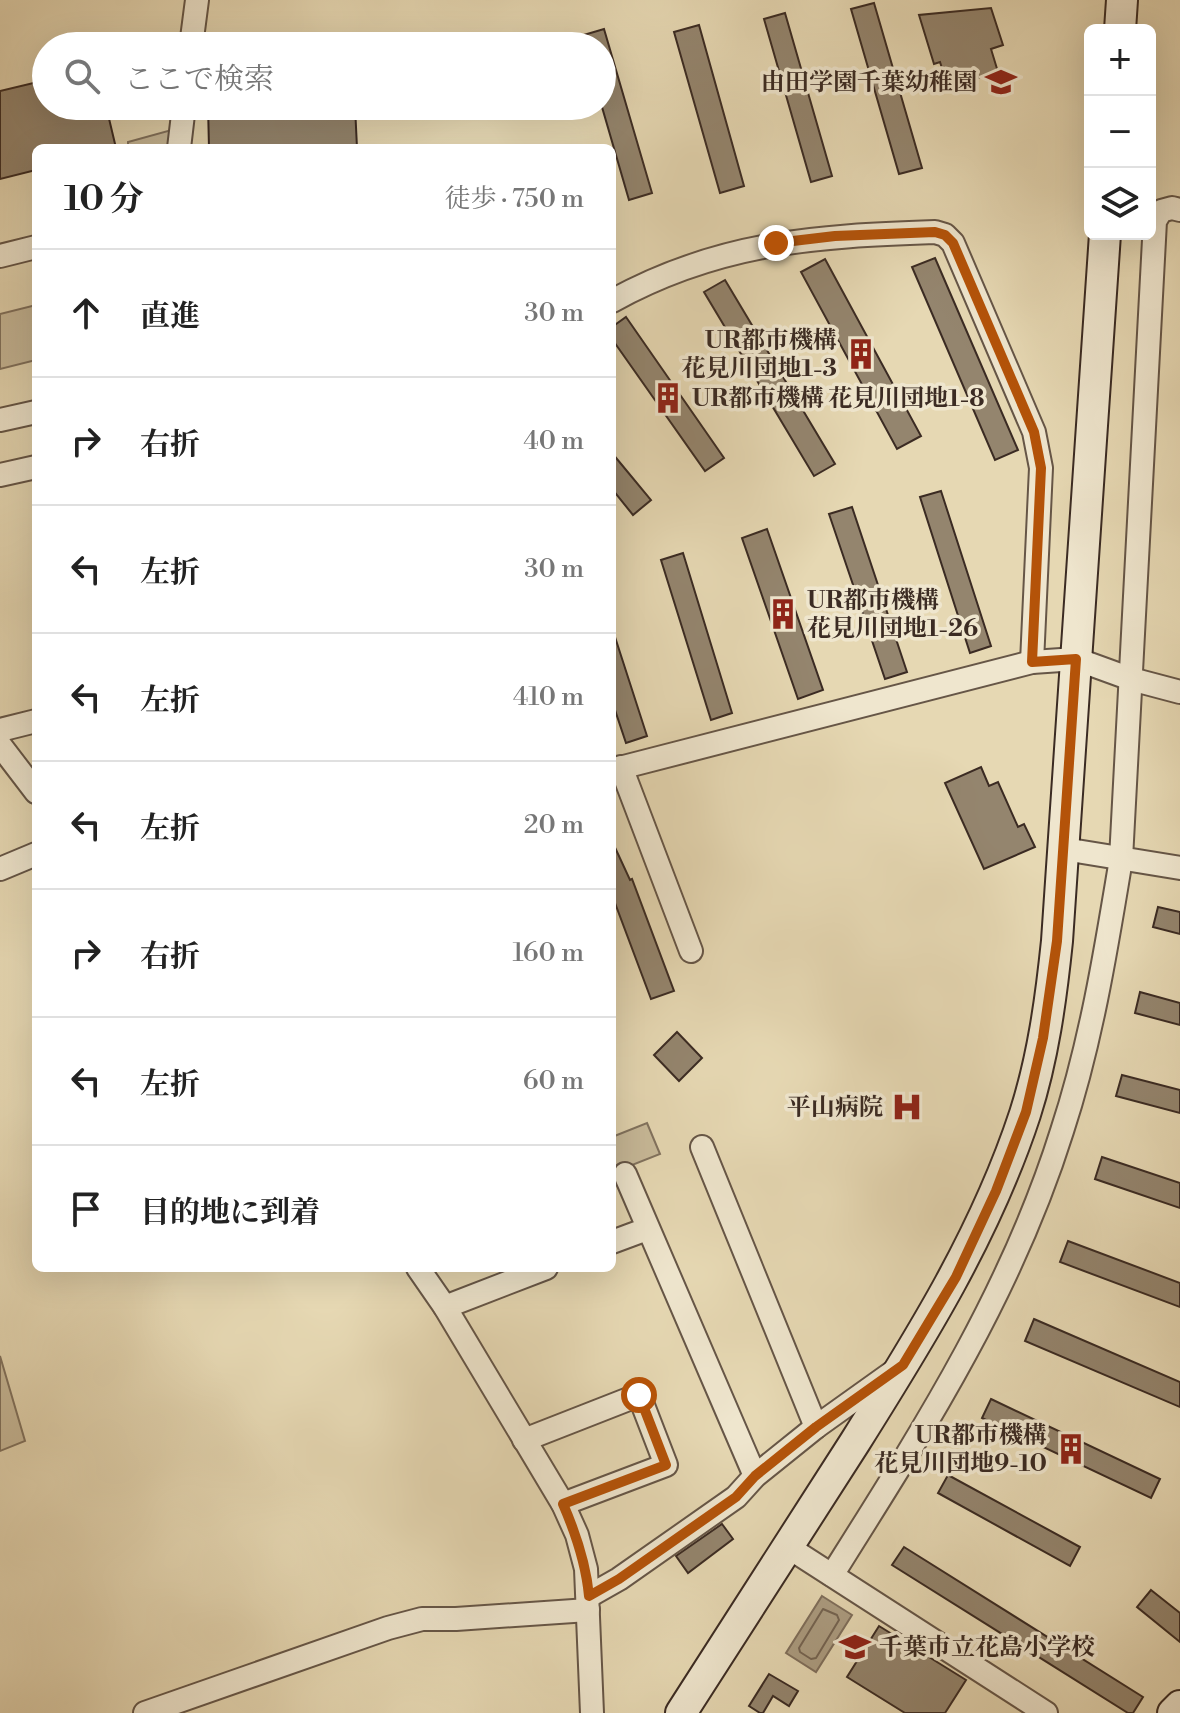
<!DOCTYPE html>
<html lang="ja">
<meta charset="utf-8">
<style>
:root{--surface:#fff;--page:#f6f6f6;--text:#222;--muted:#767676;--line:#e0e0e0}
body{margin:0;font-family:"Libre Bodoni","Noto Serif JP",serif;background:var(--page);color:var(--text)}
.controls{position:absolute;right:24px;top:24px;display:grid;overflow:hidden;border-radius:12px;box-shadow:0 8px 32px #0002}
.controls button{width:72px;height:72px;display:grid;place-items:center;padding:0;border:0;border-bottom:2px solid var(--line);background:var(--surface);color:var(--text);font:40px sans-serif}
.stop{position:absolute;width:24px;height:24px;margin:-18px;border:6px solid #b45309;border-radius:50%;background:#fff}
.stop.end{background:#b45309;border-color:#fff;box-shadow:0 2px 8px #0008}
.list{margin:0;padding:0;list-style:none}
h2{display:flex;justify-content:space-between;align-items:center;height:104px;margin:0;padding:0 32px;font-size:34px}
h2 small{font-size:26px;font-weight:400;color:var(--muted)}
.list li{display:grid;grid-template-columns:52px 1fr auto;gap:24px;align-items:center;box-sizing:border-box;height:128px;padding:0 32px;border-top:2px solid var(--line)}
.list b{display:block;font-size:30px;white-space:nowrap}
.list em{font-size:26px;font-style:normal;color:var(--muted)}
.icon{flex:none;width:44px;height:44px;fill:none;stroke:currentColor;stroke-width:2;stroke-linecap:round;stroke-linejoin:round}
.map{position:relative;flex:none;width:1180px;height:1713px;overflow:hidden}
.search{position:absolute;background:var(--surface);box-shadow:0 8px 32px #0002;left:32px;top:32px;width:584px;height:88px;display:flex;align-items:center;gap:20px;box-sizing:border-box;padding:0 28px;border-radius:44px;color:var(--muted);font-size:30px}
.panel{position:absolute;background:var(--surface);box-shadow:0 8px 32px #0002;left:32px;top:144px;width:584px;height:1128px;border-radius:12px}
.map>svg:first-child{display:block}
.green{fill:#c9bb9b;stroke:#82735f;stroke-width:2}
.water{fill:#ac9d82;stroke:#7f6f5c;stroke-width:2}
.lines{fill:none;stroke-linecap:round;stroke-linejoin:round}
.shore{stroke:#746452;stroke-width:2}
.building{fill:#94856e;stroke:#3b2b23;stroke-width:2}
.street-casing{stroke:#665647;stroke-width:26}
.secondary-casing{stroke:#3b2b23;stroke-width:34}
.street{stroke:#efe6ce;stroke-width:22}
.secondary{stroke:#efe6ce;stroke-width:30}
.route{stroke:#b45309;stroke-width:10}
.labels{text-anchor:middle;stroke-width:7;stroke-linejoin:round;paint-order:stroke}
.poi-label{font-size:24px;font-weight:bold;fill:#3b2b23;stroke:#efe6ce;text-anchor:end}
</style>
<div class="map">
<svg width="1180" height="1713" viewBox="0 0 1180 1713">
<rect width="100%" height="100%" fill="#e6d8b3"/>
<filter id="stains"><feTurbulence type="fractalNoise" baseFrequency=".0025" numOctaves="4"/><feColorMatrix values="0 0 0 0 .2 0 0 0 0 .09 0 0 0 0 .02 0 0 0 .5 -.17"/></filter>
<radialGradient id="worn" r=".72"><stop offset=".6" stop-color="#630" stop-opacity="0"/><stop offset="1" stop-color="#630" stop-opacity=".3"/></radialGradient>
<!-- green -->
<g class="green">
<path d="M175,129L173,148H128V142Z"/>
<path d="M36,305V360L0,369V314Z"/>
<path d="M647,1123L660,1154L617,1171L612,1159V1137Z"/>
<path d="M0,1356L25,1441L0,1451Z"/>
</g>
<!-- water -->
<path class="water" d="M822,1596L852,1615L816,1672L786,1653Z"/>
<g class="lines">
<!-- shore -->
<path class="shore" d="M823,1609L837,1615L839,1620L816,1658L811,1659L800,1652L799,1648Z"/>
</g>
<!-- building -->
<g class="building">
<path d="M874,3L922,168L899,174L851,9Z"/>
<path d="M991,8L1003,45L991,49L998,72L948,87L940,62L934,64L919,15Z"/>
<path d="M785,13L832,176L811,182L764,19Z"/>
<path d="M699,25L744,186L720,193L674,32Z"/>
<path d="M604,29L652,193L629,200L602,107V46H561L560,42Z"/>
<path d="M46,80V106H106L116,148H36V170L0,179V91Z"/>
<path d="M208,106H225V110L355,106L357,148H209Z"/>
<path d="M935,258L1018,450L995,460L912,267Z"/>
<path d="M825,259L921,436L897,449L801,272Z"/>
<path d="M725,280L835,464L814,476L704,292Z"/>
<path d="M626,317L724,458L705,471L612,339V327Z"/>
<path d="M612,453L651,500L633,515L612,489Z"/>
<path d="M941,491L991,646L970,653L920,497Z"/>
<path d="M852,507L907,672L885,679L829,514Z"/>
<path d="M767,529L823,690L798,699L742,538Z"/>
<path d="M683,553L732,713L711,720L661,560Z"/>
<path d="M615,637L647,736L626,743L612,701V638Z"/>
<path d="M981,767L989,786L998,782L1018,827L1024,824L1035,847L984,869L945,783Z"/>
<path d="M612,841L630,880L632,879L674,991L651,999L612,895Z"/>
<path d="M1158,907L1180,912V934L1153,927Z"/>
<path d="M1140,992L1180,1003V1025L1135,1013Z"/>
<path d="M677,1032L702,1058L679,1081L654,1055Z"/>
<path d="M1122,1075L1180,1090V1113L1116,1096Z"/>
<path d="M1102,1157L1180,1183V1208L1095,1179Z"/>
<path d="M1068,1241L1180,1283V1307L1060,1262Z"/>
<path d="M1034,1319L1180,1382V1407L1025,1341Z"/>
<path d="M991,1399L1160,1479L1151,1498L982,1418Z"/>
<path d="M948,1475L1080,1547L1070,1566L938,1493Z"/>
<path d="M722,1524L733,1539L688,1573L676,1556Z"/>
<path d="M904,1547L1143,1697L1133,1713H1128L892,1565Z"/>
<path d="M1151,1590L1180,1613V1642L1137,1607Z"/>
<path d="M879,1626L966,1680L945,1713H905L847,1677Z"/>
<path d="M769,1674L798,1691L789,1706L773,1696L763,1713H760L749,1706Z"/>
</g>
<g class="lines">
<defs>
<g id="street">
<path d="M191,46L197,0"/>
<path d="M179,148L184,106"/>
<path d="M0,256L36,247"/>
<path d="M612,301C719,242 816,236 935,232L945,235L953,243L1034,432L1041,468L1032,662"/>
<path d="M0,420L36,412"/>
<path d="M0,475L36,467"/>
<path d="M0,730L36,721"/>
<path d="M0,745L36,792"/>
<path d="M621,767L691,951"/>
<path d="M612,770L1032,662L1076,659L1131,679L1180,692"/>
<path d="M1064,849L1180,868"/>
<path d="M0,869L36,854"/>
<path d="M702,1147L816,1427"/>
<path d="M625,1174L755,1476"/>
<path d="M612,1242L647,1229"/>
<path d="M418,1268L445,1307L563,1504L577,1535L586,1569L592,1713"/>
<path d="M445,1307L546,1268"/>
<path d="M524,1440L639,1395L666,1465L563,1504"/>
<path d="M788,1547L1046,1713"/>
<path d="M832,1575C922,1432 1011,1294 1062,1131C1091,1043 1106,950 1121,859L1155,221L1161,211L1172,208L1180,210"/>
<path d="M589,1596L619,1579L736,1497L755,1476L816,1427L893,1372"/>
<path d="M145,1713L388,1628L422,1619H456L588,1610"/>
</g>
<g id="secondary">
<path d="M1120,30L1122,0"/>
<path d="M681,1713C739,1623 797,1533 855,1442C921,1337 986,1233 1025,1114C1043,1058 1051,999 1057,941L1105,234"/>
<path d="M1173,1713L1180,1706"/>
</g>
</defs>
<!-- street casing -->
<use href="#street" class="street-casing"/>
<!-- secondary casing -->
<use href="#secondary" class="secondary-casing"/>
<!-- street -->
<use href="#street" class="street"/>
<!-- secondary -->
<use href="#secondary" class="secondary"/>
</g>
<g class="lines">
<!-- route -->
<path class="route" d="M639,1395L666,1465L563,1504C576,1534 586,1563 589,1596L619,1579L736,1497L755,1476L816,1427L903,1365L956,1277L996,1191L1026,1112L1043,1038L1057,941L1076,659L1032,662L1041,468L1034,432L953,243L945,235L935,232L835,236L776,243"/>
</g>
<!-- icons -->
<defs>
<symbol id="school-bare" viewBox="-9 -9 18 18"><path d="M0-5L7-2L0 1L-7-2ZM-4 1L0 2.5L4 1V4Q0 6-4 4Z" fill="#8f2418" stroke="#efe6ce" stroke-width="2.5" paint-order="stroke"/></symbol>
<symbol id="building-bare" viewBox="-9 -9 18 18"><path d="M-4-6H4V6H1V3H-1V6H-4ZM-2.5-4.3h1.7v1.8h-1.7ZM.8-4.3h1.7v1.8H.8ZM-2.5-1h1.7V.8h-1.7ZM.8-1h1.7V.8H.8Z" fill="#8f2418" stroke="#efe6ce" stroke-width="2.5" paint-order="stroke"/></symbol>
<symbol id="hospital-bare" viewBox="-9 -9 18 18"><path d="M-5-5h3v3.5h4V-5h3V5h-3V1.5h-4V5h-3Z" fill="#8f2418" stroke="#efe6ce" stroke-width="2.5" paint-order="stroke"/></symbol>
</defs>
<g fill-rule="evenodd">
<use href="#school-bare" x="979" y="60" width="44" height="44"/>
<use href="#building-bare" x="839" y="332" width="44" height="44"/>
<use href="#building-bare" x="646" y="376" width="44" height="44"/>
<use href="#building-bare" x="761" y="592" width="44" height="44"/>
<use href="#hospital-bare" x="885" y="1085" width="44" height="44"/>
<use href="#building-bare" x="1049" y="1427" width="44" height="44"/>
<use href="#school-bare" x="833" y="1625" width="44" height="44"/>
</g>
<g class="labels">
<!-- poi labels -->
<g class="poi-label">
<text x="977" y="90">由田学園千葉幼稚園</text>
<text x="837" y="348">UR都市機構<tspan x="837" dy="28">花見川団地1-3</tspan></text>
<text x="692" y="406" text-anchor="start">UR都市機構 花見川団地1-8</text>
<text x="807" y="608" text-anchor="start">UR都市機構<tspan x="807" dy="28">花見川団地1-26</tspan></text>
<text x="883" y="1115">平山病院</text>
<text x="1047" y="1443">UR都市機構<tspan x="1047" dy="28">花見川団地9-10</tspan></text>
<text x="879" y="1655" text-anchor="start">千葉市立花島小学校</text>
</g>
</g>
<rect width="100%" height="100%" filter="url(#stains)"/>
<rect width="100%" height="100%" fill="url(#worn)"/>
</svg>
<div class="controls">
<button>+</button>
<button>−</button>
<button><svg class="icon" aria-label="layers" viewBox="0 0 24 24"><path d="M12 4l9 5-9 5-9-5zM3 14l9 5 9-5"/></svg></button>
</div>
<div class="stop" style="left:639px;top:1395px"></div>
<div class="stop end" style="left:776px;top:243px"></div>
<div class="search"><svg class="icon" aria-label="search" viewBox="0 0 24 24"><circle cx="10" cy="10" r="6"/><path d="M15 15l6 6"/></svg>ここで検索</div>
<section class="panel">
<h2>10 分<small>徒歩 · 750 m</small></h2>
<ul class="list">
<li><svg class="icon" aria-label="ahead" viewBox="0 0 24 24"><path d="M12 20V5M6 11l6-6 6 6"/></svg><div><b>直進</b></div><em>30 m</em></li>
<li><svg class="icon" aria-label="right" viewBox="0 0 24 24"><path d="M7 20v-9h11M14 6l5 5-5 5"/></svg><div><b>右折</b></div><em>40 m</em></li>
<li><svg class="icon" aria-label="left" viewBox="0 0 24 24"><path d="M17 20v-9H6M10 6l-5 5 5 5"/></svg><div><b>左折</b></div><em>30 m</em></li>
<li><svg class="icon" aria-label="left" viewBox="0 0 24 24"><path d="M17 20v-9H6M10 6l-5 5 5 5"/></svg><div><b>左折</b></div><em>410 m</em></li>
<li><svg class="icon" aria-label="left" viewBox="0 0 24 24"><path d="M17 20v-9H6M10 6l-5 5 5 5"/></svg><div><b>左折</b></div><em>20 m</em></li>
<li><svg class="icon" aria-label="right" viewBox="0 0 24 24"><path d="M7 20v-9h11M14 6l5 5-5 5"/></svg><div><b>右折</b></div><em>160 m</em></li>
<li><svg class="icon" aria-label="left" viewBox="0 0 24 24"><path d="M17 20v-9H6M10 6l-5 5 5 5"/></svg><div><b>左折</b></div><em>60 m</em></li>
<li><svg class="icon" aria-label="arrive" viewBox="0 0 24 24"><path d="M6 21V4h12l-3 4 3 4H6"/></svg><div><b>目的地に到着</b></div></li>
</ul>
</section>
</div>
